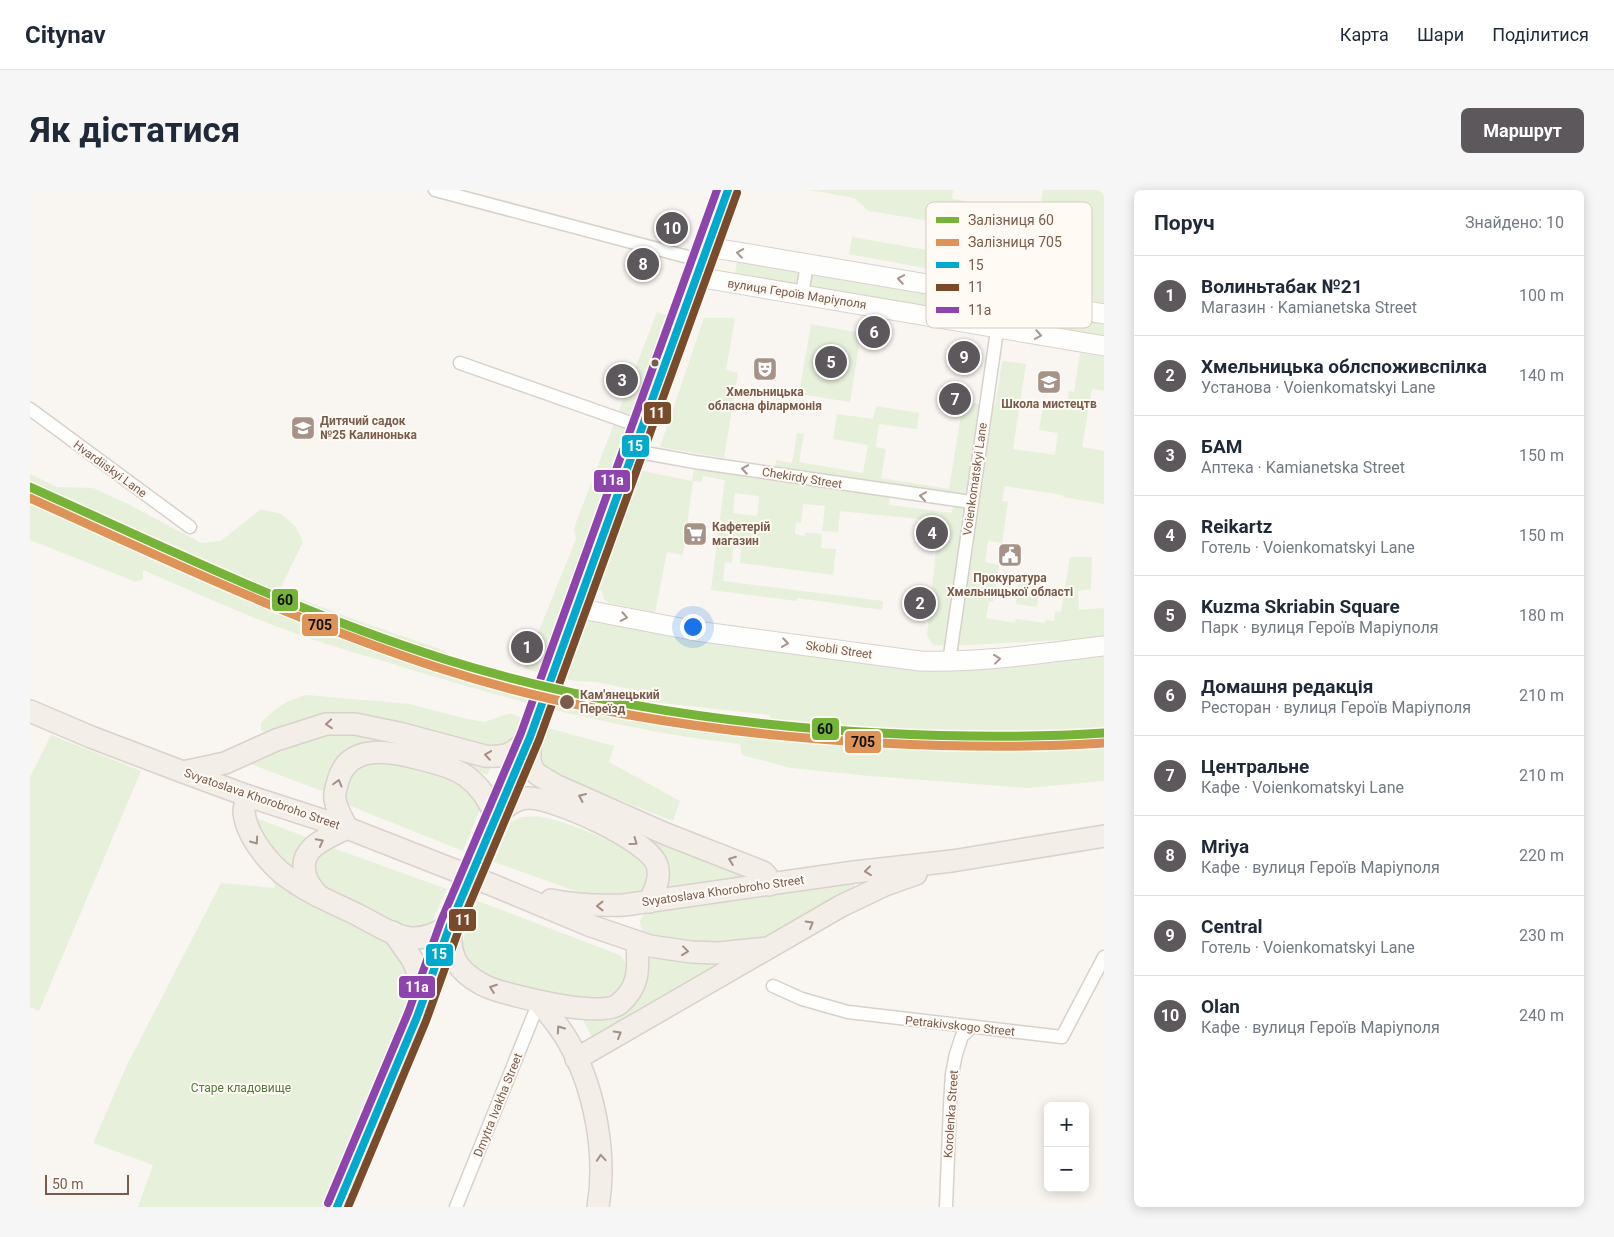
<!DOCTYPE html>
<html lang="uk">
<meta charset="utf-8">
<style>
:root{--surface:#fff;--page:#f6f6f7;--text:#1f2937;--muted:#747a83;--line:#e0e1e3;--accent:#5c585b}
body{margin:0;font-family:Roboto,sans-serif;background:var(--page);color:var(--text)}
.controls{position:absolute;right:15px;bottom:15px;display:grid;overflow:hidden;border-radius:8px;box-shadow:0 2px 12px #0003}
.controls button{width:45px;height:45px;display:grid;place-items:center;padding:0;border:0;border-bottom:1px solid var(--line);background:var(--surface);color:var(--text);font:25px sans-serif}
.scale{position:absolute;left:15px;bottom:12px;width:84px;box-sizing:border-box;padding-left:5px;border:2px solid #7a5c4d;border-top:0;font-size:14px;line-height:18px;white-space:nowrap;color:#7a5c4d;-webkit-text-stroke:4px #fffaf3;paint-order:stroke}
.you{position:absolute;left:662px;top:436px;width:18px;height:18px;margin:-12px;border:4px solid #fff;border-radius:50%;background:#1a73e8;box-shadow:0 0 0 8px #1a73e833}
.badge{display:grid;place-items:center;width:32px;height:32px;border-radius:50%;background:var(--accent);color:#fff;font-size:16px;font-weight:700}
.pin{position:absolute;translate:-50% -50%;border:2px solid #fff;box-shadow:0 1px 5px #0006}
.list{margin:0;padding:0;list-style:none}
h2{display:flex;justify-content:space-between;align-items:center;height:65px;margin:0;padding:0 20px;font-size:21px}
h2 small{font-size:16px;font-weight:400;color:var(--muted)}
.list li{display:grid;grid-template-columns:32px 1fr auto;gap:15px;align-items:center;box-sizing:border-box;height:80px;padding:0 20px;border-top:1px solid var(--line)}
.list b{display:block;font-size:19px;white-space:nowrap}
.list p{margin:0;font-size:16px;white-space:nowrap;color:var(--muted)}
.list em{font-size:16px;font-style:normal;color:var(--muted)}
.map{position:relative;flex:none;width:1074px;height:1017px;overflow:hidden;border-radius:8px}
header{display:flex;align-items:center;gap:30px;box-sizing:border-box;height:70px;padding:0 25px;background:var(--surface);border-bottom:1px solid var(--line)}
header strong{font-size:24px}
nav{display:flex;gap:28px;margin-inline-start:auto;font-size:18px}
.intro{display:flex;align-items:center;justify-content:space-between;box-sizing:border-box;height:120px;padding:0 30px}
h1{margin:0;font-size:35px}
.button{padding:12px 22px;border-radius:8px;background:var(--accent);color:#fff;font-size:18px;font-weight:700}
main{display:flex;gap:30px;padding:0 30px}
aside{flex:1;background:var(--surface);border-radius:8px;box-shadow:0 2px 12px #0003}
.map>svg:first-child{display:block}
.green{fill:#e7f0db;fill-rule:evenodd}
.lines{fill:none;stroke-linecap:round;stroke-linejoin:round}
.street-casing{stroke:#d7d1cb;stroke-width:15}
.secondary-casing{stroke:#d9d2cb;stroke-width:21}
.primary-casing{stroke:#dad1cc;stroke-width:24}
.street{stroke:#fefefd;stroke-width:12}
.secondary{stroke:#fefefd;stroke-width:19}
.primary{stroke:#f3eee8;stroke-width:21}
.primary-bridge-casing{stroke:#dad1cc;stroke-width:24;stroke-linecap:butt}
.primary-bridge{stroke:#f3eee8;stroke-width:21}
.bus-1-casing{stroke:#fffaf3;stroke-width:11}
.bus-2-casing{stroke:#fffaf3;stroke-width:11}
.bus-3-casing{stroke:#fffaf3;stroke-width:11}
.bus-1{stroke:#00a9ce;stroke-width:8}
.bus-2{stroke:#7a4b2a;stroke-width:8}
.bus-3{stroke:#8e44ad;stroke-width:8}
.rail-1-casing{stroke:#fffaf3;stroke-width:12}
.rail-2-casing{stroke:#fffaf3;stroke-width:12}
.rail-1{stroke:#76b439;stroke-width:9}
.rail-2{stroke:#de9358;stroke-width:9}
.oneway{stroke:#a8958b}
.oneway2{stroke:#a48f83}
.bus-dot{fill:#7a5c4d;stroke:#fffaf3;stroke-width:2}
.labels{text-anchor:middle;stroke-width:4;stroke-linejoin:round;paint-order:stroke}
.street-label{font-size:12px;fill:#7a5c4d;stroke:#fffaf3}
.poi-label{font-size:12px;font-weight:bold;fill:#7a5c4d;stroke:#fffaf3}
.stop-label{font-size:12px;font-weight:bold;fill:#7a5c4d;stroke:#fffaf3;text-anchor:start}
.park-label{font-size:12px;fill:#537a41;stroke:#fffaf3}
.key{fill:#fffaf3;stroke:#d7cbc1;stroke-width:1}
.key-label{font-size:14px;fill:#7a5c4d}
.line-badge{stroke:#fffaf3;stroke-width:2}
.badge-label{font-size:14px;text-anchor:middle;font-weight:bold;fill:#fff}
.pale-badge-label{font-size:14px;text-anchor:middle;font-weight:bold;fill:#111}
</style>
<header>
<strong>Citynav</strong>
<nav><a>Карта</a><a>Шари</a><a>Поділитися</a></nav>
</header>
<div class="intro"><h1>Як дістатися</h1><a class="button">Маршрут</a></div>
<main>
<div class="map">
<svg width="1074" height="1017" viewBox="0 0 1074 1017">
<rect width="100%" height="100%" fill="#f9f5f0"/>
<!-- green -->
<g class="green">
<path d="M779,0H923L922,9L948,13V17L995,24L982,35L980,46L989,59L972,56L970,66L940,62L936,86L933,90L912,87L918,34L839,21L824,8Z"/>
<path d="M1013,0H1074V113L995,101Z"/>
<path d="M822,47L903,61L900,79L819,64Z"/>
<path d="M708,66L1074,127V152L704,90Z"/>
<path d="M627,122L639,126L597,241L599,242L520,466H517L510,483L494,478L546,349L544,340L547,330Z"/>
<path d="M674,128H705L696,180L708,183L694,268L630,257Z"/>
<path d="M781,134L831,143L820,212L769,204Z"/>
<path d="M1050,163L1074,167V201L1062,199L1052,257L1074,261V314L1033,307V305L975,296L972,311L978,312L972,353L958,351L955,372L969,375L963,412H959L956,428L985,433L986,429L1015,433L1016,430L1024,431L1025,421L1031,422L1040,367H1062L1061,399L1048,401L1049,420L1074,418V591L998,598L840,586L761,578L712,565L710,554C597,541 487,512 379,479C341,467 303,457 267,444C214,425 164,402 113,380V389L106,392L0,350V284L27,297L63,298L100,315L171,353L191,351L231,319L251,324L265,336L273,352L249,401L329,431L416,461L413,469C477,488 543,506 608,518C652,526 696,530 740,536V525L613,511L615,502L566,492L544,491L529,487L550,436L555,429L890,476L946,480L1030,472L1032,450L920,456L903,455L897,446L909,331L810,321L808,342L792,341L795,316L773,314L771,333L766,332L765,344L775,346V343L792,344L791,358L806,359L803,385L710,373L711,358L703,357L702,373L695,372L693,391L853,411L852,420L767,408V411L681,400L695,290L673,286L672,292L663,291L653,365L637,362L625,423L579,413L574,409L572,401L565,400L608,280L662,291L665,272L744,284L746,270L762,273L767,243L774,244L769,272L833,283L838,255L803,249L807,224L843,229L846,216L889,223L887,239L849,234L846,257L856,259L851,288L919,299L933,212L965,216L972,171L996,174L983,259L1025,265L1028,243L1009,240L1014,210L1037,213L1039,201L1044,202ZM861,302L924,310L922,323L859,315ZM705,303L729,306L727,326L703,323Z"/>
<path d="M990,386L1011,389L1007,417L986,414Z"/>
<path d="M277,505L379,514L433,528L454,532L478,524H482L492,528C486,547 480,555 459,556L369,538L235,542L231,541V533C246,518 256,510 277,505Z"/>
<path d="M518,538L584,556L579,572L650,611L643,631L529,586C505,570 510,563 518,538Z"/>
<path d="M305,539L463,575L457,585C426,569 391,562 357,553L292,601L218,573L219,569Z"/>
<path d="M21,545L111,581L9,821L0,817V587Z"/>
<path d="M362,571C400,582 428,582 450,619L433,661L313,613C314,606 314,597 317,590C323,574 348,572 362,571Z"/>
<path d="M507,592L717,686L715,689L638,701L636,682L503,599Z"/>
<path d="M492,627C498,627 505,626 511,627C533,630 620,661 619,687C618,695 613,699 608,703L573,706L551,703L464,672L481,632Z"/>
<path d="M226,628L276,647L261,682L227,642Z"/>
<path d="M300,657L417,699L401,734L388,740L368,734L296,702L284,691L282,668Z"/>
<path d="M242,690L350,748L366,758L379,788L381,806L377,822L295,1017H108L123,975L63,953L97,875L191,693L245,698Z"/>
<path d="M823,690L825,701C788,720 741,751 698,754C679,755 660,752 641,749C631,747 615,748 611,737C608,730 613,725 618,721Z"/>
<path d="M448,711L590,765C606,785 597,793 581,808C574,808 566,810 558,809C529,807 473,794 448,779C441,775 434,767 433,758C432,743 443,725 448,711Z"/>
<path d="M627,766L695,773L564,851L551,826L609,805L617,788V774L620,768Z"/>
</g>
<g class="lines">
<defs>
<g id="street">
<path d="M405,0L673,71"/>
<path d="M772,105L777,74"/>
<path d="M430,173L612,237"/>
<path d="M0,219L160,337"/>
<path d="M604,261L665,272L941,312"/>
<path d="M919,472L972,106"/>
<path d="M743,796L772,809L818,822L1032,847L1074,767"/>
<path d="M426,1017L509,812"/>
<path d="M916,1017L920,915L922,884L926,864L932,846L942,837"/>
</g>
<g id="secondary">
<path d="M678,57L1074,124"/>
<path d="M667,87L1074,156"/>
<path d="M546,418L666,441L890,471C952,473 1013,463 1074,456"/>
</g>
<g id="primary">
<path d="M0,521L61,547L153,582L218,606L317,638L465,696L561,736L620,756L661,762L689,763L738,758"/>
<path d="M500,550V571L503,579L507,584L525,595L636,644L733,682L737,686L739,695"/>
<path d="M153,582L195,573L246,550L296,534H325L369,543L455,566C477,568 485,563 499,547"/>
<path d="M218,606C217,611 214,616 214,621C215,644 239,674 257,687C278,703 304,713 328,725C344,733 363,746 381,748C396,749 408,742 420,735"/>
<path d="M466,626C476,617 485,608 499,608C524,608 619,650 627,675C631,688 625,700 619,712"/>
<path d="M463,633L500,545L698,0"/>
<path d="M317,638C313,630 307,620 305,610C304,604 306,597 308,591C318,553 360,561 390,569C406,573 423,577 436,586C452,598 457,609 466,626"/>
<path d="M288,706C285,701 279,695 277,690C264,658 296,649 317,638"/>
<path d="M521,710C545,715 569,716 594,715L824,682L922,671L1074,646"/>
<path d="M420,740C421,752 421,766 429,776C436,785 449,794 460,798C482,806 571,829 589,814C611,796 608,777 607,752"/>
<path d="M363,742L382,769L390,787L394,809"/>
<path d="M509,812C520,825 531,838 539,853C565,899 577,965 568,1017"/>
<path d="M546,869L811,716L855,695L886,684"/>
<path d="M307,1017L387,827L421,732"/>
</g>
</defs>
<!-- street casing -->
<use href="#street" class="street-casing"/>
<!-- secondary casing -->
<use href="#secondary" class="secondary-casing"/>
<!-- primary casing -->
<use href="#primary" class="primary-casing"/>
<!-- street -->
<use href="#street" class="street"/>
<!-- secondary -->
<use href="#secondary" class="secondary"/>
<!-- primary -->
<use href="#primary" class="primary"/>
<defs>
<path id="primary-bridge" d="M421,732L463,633"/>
</defs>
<!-- primary-bridge casing -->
<use href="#primary-bridge" class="primary-bridge-casing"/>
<!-- primary-bridge -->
<use href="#primary-bridge" class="primary-bridge"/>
<defs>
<path id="bus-1" d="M307,1017L387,827L420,735L500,547L698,0"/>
<path id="bus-2" d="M318,1017L396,831L429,739L509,550L707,3"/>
<path id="bus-3" d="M298,1013L378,823L411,731L491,543L687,0"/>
</defs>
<!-- bus-1 casing -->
<use href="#bus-1" class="bus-1-casing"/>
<!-- bus-2 casing -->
<use href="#bus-2" class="bus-2-casing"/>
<!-- bus-3 casing -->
<use href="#bus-3" class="bus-3-casing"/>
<!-- bus-1 -->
<use href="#bus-1" class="bus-1"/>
<!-- bus-2 -->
<use href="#bus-2" class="bus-2"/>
<!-- bus-3 -->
<use href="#bus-3" class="bus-3"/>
<defs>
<path id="rail-1" d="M0,297C136,358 271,424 414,469C555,513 702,535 850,543C925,547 999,548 1074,543"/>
<path id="rail-2" d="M0,308C134,369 268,432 409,478C551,524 701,545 850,553C925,557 999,558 1074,553"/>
</defs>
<!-- rail-1 casing -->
<use href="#rail-1" class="rail-1-casing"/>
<!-- rail-2 casing -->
<use href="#rail-2" class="rail-2-casing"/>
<!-- rail-1 -->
<use href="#rail-1" class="rail-1"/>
<!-- rail-2 -->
<use href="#rail-2" class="rail-2"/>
</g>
<!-- one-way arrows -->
<defs><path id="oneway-chevron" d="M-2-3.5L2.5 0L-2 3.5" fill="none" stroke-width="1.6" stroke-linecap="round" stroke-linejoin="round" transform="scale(1.25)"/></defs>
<g class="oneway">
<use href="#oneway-chevron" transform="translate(710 63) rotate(-171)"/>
<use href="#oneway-chevron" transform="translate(871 89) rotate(-170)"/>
<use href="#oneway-chevron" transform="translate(1008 145) rotate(10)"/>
<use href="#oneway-chevron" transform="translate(715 279) rotate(-171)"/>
<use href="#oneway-chevron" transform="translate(893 306) rotate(-172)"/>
<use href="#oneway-chevron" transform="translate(594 427) rotate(11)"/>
<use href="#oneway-chevron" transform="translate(755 453) rotate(8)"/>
<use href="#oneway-chevron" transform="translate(967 469) rotate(-7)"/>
</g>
<g class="oneway2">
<use href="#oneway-chevron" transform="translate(299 534) rotate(175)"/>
<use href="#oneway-chevron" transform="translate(458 565) rotate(-172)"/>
<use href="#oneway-chevron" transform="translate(308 593) rotate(-75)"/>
<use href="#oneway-chevron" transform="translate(552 607) rotate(-156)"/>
<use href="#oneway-chevron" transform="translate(225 651) rotate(55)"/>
<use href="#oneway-chevron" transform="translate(290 652) rotate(-28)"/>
<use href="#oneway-chevron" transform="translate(604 652) rotate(36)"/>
<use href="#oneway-chevron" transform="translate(702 670) rotate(-159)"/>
<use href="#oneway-chevron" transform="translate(838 681) rotate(174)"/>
<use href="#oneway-chevron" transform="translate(570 716) rotate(-180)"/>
<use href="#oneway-chevron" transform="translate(780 734) rotate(-30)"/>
<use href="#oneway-chevron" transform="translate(655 761) rotate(7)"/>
<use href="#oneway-chevron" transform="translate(463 798) rotate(-160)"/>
<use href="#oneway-chevron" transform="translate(530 839) rotate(-125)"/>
<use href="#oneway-chevron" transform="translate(588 844) rotate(-30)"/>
<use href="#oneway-chevron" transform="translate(571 968) rotate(-94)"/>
</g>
<!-- icons -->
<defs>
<symbol id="theatre-square" viewBox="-11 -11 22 22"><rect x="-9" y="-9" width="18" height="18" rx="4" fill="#a69286" stroke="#fffaf3"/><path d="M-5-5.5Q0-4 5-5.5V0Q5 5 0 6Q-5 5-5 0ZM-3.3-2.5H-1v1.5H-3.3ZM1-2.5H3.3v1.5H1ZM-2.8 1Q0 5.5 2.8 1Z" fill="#fff"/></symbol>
<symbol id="school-square" viewBox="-11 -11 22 22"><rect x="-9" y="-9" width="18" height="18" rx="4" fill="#a69286" stroke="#fffaf3"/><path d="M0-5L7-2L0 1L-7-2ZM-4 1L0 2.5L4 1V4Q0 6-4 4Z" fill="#fff"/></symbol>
<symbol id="supermarket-square" viewBox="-11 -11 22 22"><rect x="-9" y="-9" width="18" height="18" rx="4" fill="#a69286" stroke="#fffaf3"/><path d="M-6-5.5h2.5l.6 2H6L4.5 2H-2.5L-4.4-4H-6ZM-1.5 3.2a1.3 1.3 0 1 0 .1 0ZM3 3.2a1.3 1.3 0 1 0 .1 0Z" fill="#fff"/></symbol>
<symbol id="civic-square" viewBox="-11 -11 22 22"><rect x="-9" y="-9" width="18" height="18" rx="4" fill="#a69286" stroke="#fffaf3"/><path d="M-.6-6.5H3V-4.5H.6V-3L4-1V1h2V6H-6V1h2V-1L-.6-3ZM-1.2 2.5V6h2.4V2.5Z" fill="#fff"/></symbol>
</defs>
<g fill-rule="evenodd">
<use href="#theatre-square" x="721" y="165" width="28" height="28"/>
<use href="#school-square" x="1005" y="178" width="28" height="28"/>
<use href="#school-square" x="259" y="224" width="28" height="28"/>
<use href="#supermarket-square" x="651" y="330" width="28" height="28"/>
<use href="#civic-square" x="966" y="351" width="28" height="28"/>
</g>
<!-- markers -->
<g class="bus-dot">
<circle cx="625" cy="173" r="4.5"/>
<circle cx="537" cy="512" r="8"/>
</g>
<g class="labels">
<!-- street labels -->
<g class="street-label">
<text transform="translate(767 104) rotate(9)" y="4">вулиця Героїв Маріуполя</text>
<text transform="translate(80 279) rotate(36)" y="4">Hvardiiskyi Lane</text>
<text transform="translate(772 288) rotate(9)" y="4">Chekirdy Street</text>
<text transform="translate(945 289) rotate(-82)" y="4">Voienkomatskyi Lane</text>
<text transform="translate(809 460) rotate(8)" y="4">Skobli Street</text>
<text transform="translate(232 609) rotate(19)" y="4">Svyatoslava Khorobroho Street</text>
<text transform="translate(693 701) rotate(-8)" y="4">Svyatoslava Khorobroho Street</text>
<text transform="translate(930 836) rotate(6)" y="4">Petrakivskogo Street</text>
<text transform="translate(468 915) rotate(-68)" y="4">Dmytra Ivakha Street</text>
<text transform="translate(921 924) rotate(-86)" y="4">Korolenka Street</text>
</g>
<!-- poi labels -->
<g class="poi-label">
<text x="735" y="206">Хмельницька<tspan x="735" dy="14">обласна філармонія</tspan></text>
<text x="1019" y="218">Школа мистецтв</text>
<text x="290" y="235" text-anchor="start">Дитячий садок<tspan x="290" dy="14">№25 Калинонька</tspan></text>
<text x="682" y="341" text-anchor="start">Кафетерій<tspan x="682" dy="14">магазин</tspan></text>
<text x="980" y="392">Прокуратура<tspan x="980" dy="14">Хмельницької області</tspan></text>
</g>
<!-- stop labels -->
<g class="stop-label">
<text x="550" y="509">Кам'янецький<tspan x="550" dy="14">Переїзд</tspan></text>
</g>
<!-- park labels -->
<g class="park-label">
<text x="211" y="902">Старе кладовище</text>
</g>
</g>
<!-- legend -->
<rect x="896" y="12" width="166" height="126" rx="8" class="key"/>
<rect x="906" y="27" width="23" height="6" fill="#76b439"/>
<rect x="906" y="49" width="23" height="7" fill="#de9358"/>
<rect x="906" y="72" width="23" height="6" fill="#00a9ce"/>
<rect x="906" y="94" width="23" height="7" fill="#7a4b2a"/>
<rect x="906" y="117" width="23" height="6" fill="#8e44ad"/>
<g class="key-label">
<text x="938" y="35">Залізниця 60</text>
<text x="938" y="57">Залізниця 705</text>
<text x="938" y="80">15</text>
<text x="938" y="102">11</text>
<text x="938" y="125">11а</text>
</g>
<g class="line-badge">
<rect x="613" y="211" width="29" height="24" rx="5" fill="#7a4b2a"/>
<rect x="591" y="244" width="29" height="24" rx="5" fill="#00a9ce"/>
<rect x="563" y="279" width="38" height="24" rx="5" fill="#8e44ad"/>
<rect x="241" y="398" width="28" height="24" rx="5" fill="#76b439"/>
<rect x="271" y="423" width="38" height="24" rx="5" fill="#de9358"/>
<rect x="781" y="527" width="29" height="24" rx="5" fill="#76b439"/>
<rect x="814" y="540" width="38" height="24" rx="5" fill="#de9358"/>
<rect x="418" y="718" width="29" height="24" rx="5" fill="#7a4b2a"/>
<rect x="395" y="753" width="29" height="24" rx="5" fill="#00a9ce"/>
<rect x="368" y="785" width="38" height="24" rx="5" fill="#8e44ad"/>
</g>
<g class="badge-label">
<text x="627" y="228">11</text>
<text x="605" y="261">15</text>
<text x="582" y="295">11а</text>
<text x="433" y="735">11</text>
<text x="409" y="769">15</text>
<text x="387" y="802">11а</text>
</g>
<g class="pale-badge-label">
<text x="255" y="415">60</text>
<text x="290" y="440">705</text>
<text x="795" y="544">60</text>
<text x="833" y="557">705</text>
</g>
</svg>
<div class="controls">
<button>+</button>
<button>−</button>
</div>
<div class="scale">50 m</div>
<div class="you"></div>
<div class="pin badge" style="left:497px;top:457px">1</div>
<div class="pin badge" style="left:890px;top:413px">2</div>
<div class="pin badge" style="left:592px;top:190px">3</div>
<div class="pin badge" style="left:902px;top:343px">4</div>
<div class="pin badge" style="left:801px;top:172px">5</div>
<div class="pin badge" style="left:844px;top:142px">6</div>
<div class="pin badge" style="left:925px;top:209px">7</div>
<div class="pin badge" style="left:613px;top:74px">8</div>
<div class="pin badge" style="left:934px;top:167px">9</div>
<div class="pin badge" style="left:642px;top:38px">10</div>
</div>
<aside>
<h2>Поруч<small>Знайдено: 10</small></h2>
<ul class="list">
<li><span class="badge">1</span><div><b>Волиньтабак №21</b><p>Магазин · Kamianetska Street</p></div><em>100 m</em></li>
<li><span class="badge">2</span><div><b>Хмельницька облспоживспілка</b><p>Установа · Voienkomatskyi Lane</p></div><em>140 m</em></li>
<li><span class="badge">3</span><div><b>БАМ</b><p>Аптека · Kamianetska Street</p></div><em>150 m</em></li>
<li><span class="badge">4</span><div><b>Reikartz</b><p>Готель · Voienkomatskyi Lane</p></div><em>150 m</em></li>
<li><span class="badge">5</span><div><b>Kuzma Skriabin Square</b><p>Парк · вулиця Героїв Маріуполя</p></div><em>180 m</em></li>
<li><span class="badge">6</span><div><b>Домашня редакція</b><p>Ресторан · вулиця Героїв Маріуполя</p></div><em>210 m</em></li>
<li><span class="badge">7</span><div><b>Центральне</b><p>Кафе · Voienkomatskyi Lane</p></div><em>210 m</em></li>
<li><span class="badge">8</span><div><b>Mriya</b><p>Кафе · вулиця Героїв Маріуполя</p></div><em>220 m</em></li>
<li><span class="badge">9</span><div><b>Central</b><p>Готель · Voienkomatskyi Lane</p></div><em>230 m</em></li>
<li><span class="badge">10</span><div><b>Olan</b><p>Кафе · вулиця Героїв Маріуполя</p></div><em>240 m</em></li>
</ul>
</aside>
</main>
